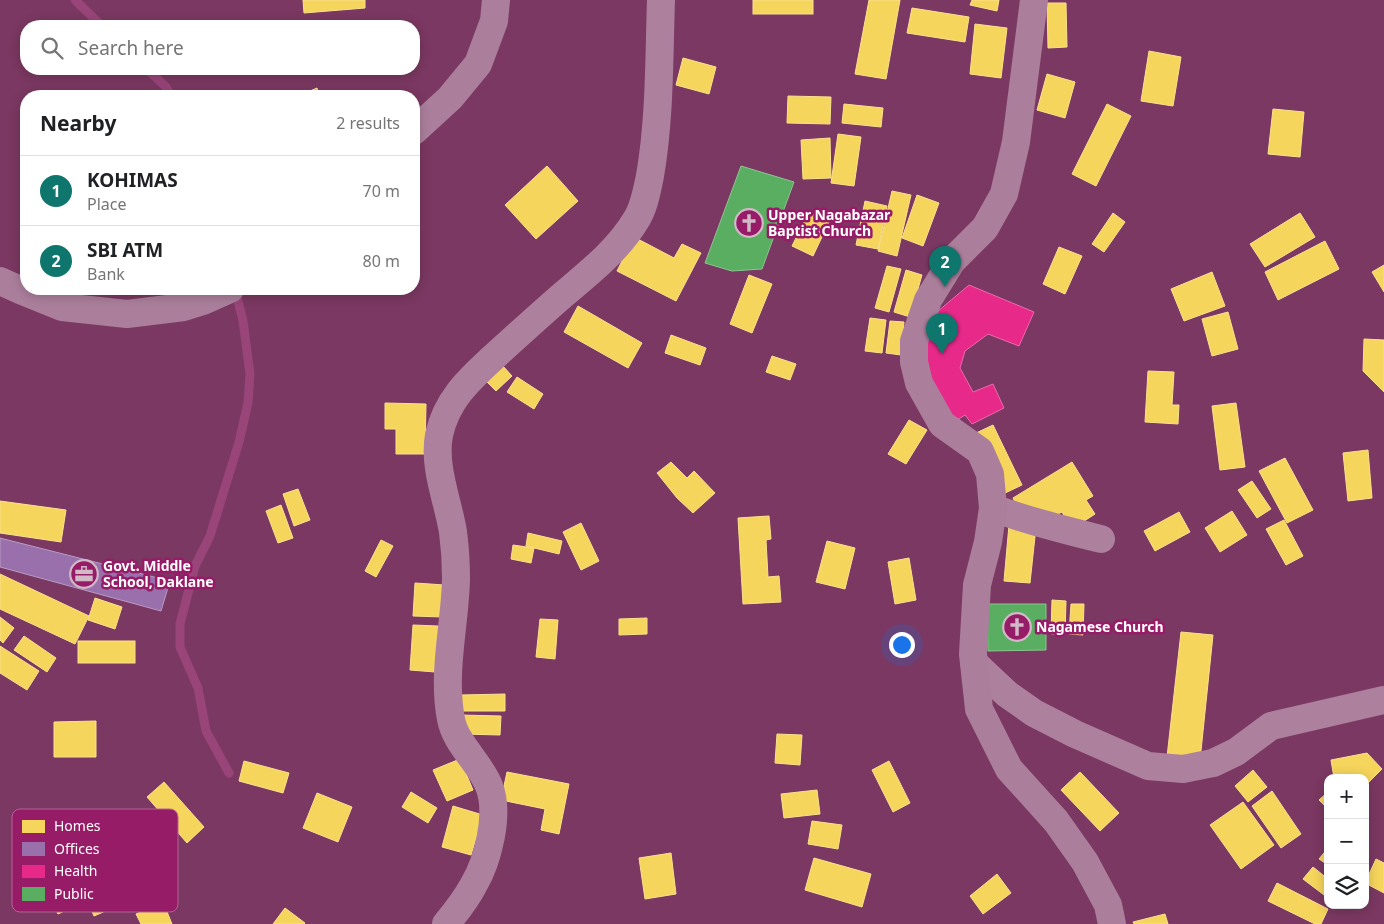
<!DOCTYPE html>
<meta charset="utf-8">
<style>
:root{--surface:#fff;--page:#f6f6f6;--text:#202124;--muted:#757577;--line:#e0e0e0;--accent:#0f766e}
body{margin:0;font-family:"Noto Sans",sans-serif;background:var(--page);color:var(--text)}
.controls{position:absolute;right:15px;bottom:15px;display:grid;overflow:hidden;border-radius:10px;box-shadow:0 2px 12px #0003}
.controls button{width:45px;height:45px;display:grid;place-items:center;padding:0;border:0;border-bottom:1px solid var(--line);background:var(--surface);color:var(--text);font:25px sans-serif}
.you{position:absolute;left:901px;top:644px;width:18px;height:18px;margin:-12px;border:4px solid #fff;border-radius:50%;background:#1a73e8;box-shadow:0 0 0 8px #1a73e833}
.badge{display:grid;place-items:center;width:32px;height:32px;border-radius:50%;background:var(--accent);color:#fff;font-size:16px;font-weight:700}
.pin{position:absolute;translate:-50% -41px;filter:drop-shadow(0 1px 2px #0008)}
.pin::after{content:'';position:absolute;top:26px;width:18px;height:15px;background:inherit;clip-path:polygon(0 0,100% 0,50% 100%)}
.list{margin:0;padding:0;list-style:none}
h2{display:flex;justify-content:space-between;align-items:center;height:65px;margin:0;padding:0 20px;font-size:21px}
h2 small{font-size:16px;font-weight:400;color:var(--muted)}
.list li{display:grid;grid-template-columns:32px 1fr auto;gap:15px;align-items:center;box-sizing:border-box;height:70px;padding:0 20px;border-top:1px solid var(--line)}
.list b{display:block;font-size:19px;white-space:nowrap}
.list p{margin:0;font-size:16px;white-space:nowrap;color:var(--muted)}
.list em{font-size:16px;font-style:normal;color:var(--muted)}
.icon{flex:none;width:28px;height:28px;fill:none;stroke:currentColor;stroke-width:2;stroke-linecap:round;stroke-linejoin:round}
.map{position:relative;flex:none;width:1384px;height:924px;overflow:hidden}
.search{position:absolute;background:var(--surface);box-shadow:0 2px 12px #0003;left:20px;top:20px;width:400px;height:55px;display:flex;align-items:center;gap:12px;box-sizing:border-box;padding:0 18px;border-radius:20px;color:var(--muted);font-size:19px}
.panel{position:absolute;background:var(--surface);box-shadow:0 2px 12px #0003;left:20px;top:90px;width:400px;height:205px;border-radius:20px}
.map>svg:first-child{display:block}
.homes{fill:#f6d55c;stroke:#f9e28d}
.offices{fill:#9970ab;stroke:#b89bc4}
.health{fill:#e7298a;stroke:#ee69ad}
.public{fill:#5aae61;stroke:#8cc690}
.lines{fill:none;stroke-linecap:round;stroke-linejoin:round}
.stream{stroke:#994579;stroke-width:9}
.minor{stroke:#ad819d;stroke-width:28}
.major{stroke:#ab7f9c;stroke-width:28}
.labels{text-anchor:middle;stroke-width:5;stroke-linejoin:round;paint-order:stroke}
.poi-label{font-size:14px;font-weight:bold;fill:#fff;stroke:#971c68;text-anchor:start}
.key{fill:#971c68;stroke:#b66095;stroke-width:1}
.key-label{font-size:14px;fill:#fff}
</style>
<div class="map">
<svg width="1384" height="924" viewBox="0 0 1384 924">
<rect width="100%" height="100%" fill="#7b3862"/>
<!-- homes -->
<g class="homes">
<path d="M303,0H365V8L304,13Z"/>
<rect x="753" y="0" width="60" height="14"/>
<path d="M869,0H900L886,79L855,74Z"/>
<path d="M972,0H999L997,11L970,5Z"/>
<path d="M1047,3H1066L1067,47L1048,48Z"/>
<path d="M912,8L969,17L965,42L907,33Z"/>
<path d="M975,24L1007,28L1001,78L970,74Z"/>
<path d="M1149,51L1181,57L1173,106L1141,101Z"/>
<path d="M683,58L716,67L709,94L676,85Z"/>
<path d="M1047,74L1075,82L1065,118L1037,110Z"/>
<path d="M317,88L320,96H298Z"/>
<path d="M788,96L831,97L830,124L787,123Z"/>
<path d="M844,104L883,108L881,127L842,123Z"/>
<path d="M1107,104L1131,116L1096,186L1072,174Z"/>
<path d="M1273,109L1304,112L1300,157L1268,154Z"/>
<path d="M838,134L861,137L854,186L831,183Z"/>
<path d="M830,138L831,178L803,179L801,140Z"/>
<path d="M547,166L578,201L536,239L505,205Z"/>
<path d="M892,191L911,195L897,256L878,251Z"/>
<path d="M917,195L939,203L923,246L902,238Z"/>
<path d="M865,201L887,206L878,249L856,245Z"/>
<path d="M809,212L829,222L813,256L792,246Z"/>
<path d="M1113,213L1125,222L1104,252L1092,244Z"/>
<path d="M1300,213L1315,237L1265,267L1250,244Z"/>
<path d="M634,237L674,258L682,244L701,253L676,301L617,271Z"/>
<path d="M1325,241L1339,269L1278,300L1265,272Z"/>
<path d="M1059,247L1082,256L1065,294L1043,284Z"/>
<path d="M1384,265V292L1372,272Z"/>
<path d="M887,266L901,269L889,312L875,308Z"/>
<path d="M906,270L922,275L910,317L894,312Z"/>
<path d="M1212,272L1225,306L1184,321L1171,289Z"/>
<path d="M749,275L772,284L752,333L730,324Z"/>
<path d="M578,306L642,343L628,368L564,332Z"/>
<path d="M1228,312L1238,349L1212,356L1202,319Z"/>
<path d="M870,318L886,320L882,353L865,351Z"/>
<path d="M890,321L904,322L901,355L886,353Z"/>
<path d="M671,335L706,348L700,365L665,353Z"/>
<path d="M1364,339L1384,340V392L1363,371Z"/>
<path d="M772,356L796,364L790,380L766,372Z"/>
<path d="M502,365L512,376L496,391L485,380Z"/>
<path d="M1148,371L1174,372L1172,405H1179L1178,424L1145,422Z"/>
<path d="M517,377L543,394L534,409L507,392Z"/>
<path d="M385,403L426,404L425,454H396V429H385Z"/>
<path d="M1236,403L1245,467L1220,470L1212,406Z"/>
<path d="M909,420L927,430L906,464L888,454Z"/>
<path d="M993,425L1022,485L1003,494L974,434Z"/>
<path d="M1368,450L1372,498L1348,501L1343,453Z"/>
<path d="M1285,458L1313,510L1287,523L1259,471Z"/>
<path d="M671,462L687,478L694,471L715,493L693,513L677,498L657,473Z"/>
<path d="M1072,462L1093,496L1086,500L1095,514L1072,529L1062,512L1043,521L1023,518L1013,498Z"/>
<path d="M1252,481L1271,509L1257,518L1238,490Z"/>
<path d="M298,489L310,520L294,526L283,494Z"/>
<path d="M0,501L66,510L61,542L0,533Z"/>
<path d="M281,505L293,538L278,543L266,511Z"/>
<path d="M1232,511L1247,535L1220,552L1205,528Z"/>
<path d="M1179,512L1190,532L1155,551L1144,531Z"/>
<path d="M769,516L771,539L766,540L768,577L779,576L781,602L743,604L738,518Z"/>
<path d="M1284,520L1303,556L1286,565L1266,529Z"/>
<path d="M581,523L599,561L581,570L563,532Z"/>
<path d="M1009,525L1036,527L1030,583L1004,581Z"/>
<path d="M528,533L562,541L559,554L526,546Z"/>
<path d="M381,540L393,546L376,577L365,571Z"/>
<path d="M827,541L855,548L845,589L816,582Z"/>
<path d="M513,545L534,548L531,563L511,559Z"/>
<path d="M909,558L916,600L895,604L888,562Z"/>
<path d="M0,574L89,616L75,644L0,609Z"/>
<path d="M415,583L445,585L443,617L413,616Z"/>
<path d="M95,598L122,607L115,629L88,620Z"/>
<path d="M1052,600L1066,601L1065,634H1051Z"/>
<path d="M1071,604H1084L1083,635L1069,634Z"/>
<path d="M0,617L14,628L3,643L0,640Z"/>
<path d="M647,618V634L619,635V619Z"/>
<path d="M540,619L558,620L555,659L536,657Z"/>
<path d="M413,625L438,626L435,672L410,670Z"/>
<path d="M1181,632L1213,635L1199,770L1166,766Z"/>
<path d="M24,636L56,658L47,672L14,650Z"/>
<rect x="78" y="641" width="57" height="22"/>
<path d="M0,646L39,671L27,690L0,673Z"/>
<path d="M505,694V711H460V695Z"/>
<path d="M461,715L501,716L500,735L461,734Z"/>
<path d="M96,721V757H54V722Z"/>
<path d="M777,734L802,735L800,765L775,763Z"/>
<path d="M1367,753L1382,769L1365,786V778H1334L1331,760Z"/>
<path d="M460,759L473,790L447,801L433,770Z"/>
<path d="M244,761L289,773L283,793L239,781Z"/>
<path d="M889,761L910,803L893,812L872,770Z"/>
<path d="M1253,770L1267,787L1248,802L1235,786Z"/>
<path d="M507,772L569,784L559,834L541,830L545,809L501,800Z"/>
<path d="M1080,772L1119,813L1100,831L1061,790Z"/>
<path d="M164,782L204,827L187,843L147,797Z"/>
<path d="M817,790L820,814L784,818L781,794Z"/>
<path d="M1272,791L1301,834L1281,848L1252,806Z"/>
<path d="M411,792L437,808L428,823L402,807Z"/>
<path d="M1328,792V809L1319,800Z"/>
<path d="M317,793L352,807L338,842L303,828Z"/>
<path d="M1243,802L1274,845L1241,869L1210,825Z"/>
<path d="M453,806L483,815L471,855L442,847Z"/>
<path d="M812,821L842,825L838,849L808,844Z"/>
<path d="M1328,848V865L1319,859Z"/>
<path d="M671,853L676,894L645,899L639,858Z"/>
<path d="M814,858L871,874L862,907L805,890Z"/>
<path d="M1376,859L1384,863V893L1365,883Z"/>
<path d="M1313,867L1328,879V898L1303,879Z"/>
<path d="M60,871L77,905L58,914L41,880Z"/>
<path d="M117,871L129,901L94,916L81,886Z"/>
<path d="M997,874L1011,893L983,914L970,896Z"/>
<path d="M1277,883L1328,909L1321,924H1315L1268,901Z"/>
<path d="M163,902L172,924H141L136,914Z"/>
<path d="M285,908L305,923L304,924H273Z"/>
<path d="M1165,914L1168,924H1134L1133,922Z"/>
</g>
<!-- offices -->
<path class="offices" d="M0,538L170,581L161,611L0,567Z"/>
<!-- health -->
<path class="health" d="M969,285L1034,312L1019,346L988,334L965,351L960,368L973,392L993,384L1004,408L972,424L965,415L954,422L919,356L937,312Z"/>
<!-- public -->
<g class="public">
<path d="M741,166L794,182L762,269L732,271L705,263Z"/>
<path d="M987,604H1046V650L988,651Z"/>
</g>
<g class="lines">
<!-- stream -->
<g class="stream">
<path d="M75,0L102,26"/>
<path d="M147,69L166,87L171,96"/>
<path d="M229,773L206,731L198,688L180,647V624L195,566L210,536L239,442L248,403L250,374L243,321L235,289"/>
</g>
<!-- minor -->
<g class="minor">
<path d="M993,508C1028,521 1064,530 1101,539"/>
<path d="M974,663L1007,694L1034,713L1075,734L1148,766L1183,769L1213,763L1236,752L1271,726L1384,700"/>
<path d="M446,924C456,912 466,899 473,886C488,861 500,814 489,786C480,763 455,743 451,719C442,673 455,625 456,579C456,564 455,547 453,532C448,501 433,467 439,435C447,398 471,378 498,353C520,333 542,313 564,294C590,272 618,250 636,220C644,208 647,190 650,176C660,117 659,59 661,0"/>
</g>
<!-- major -->
<g class="major">
<path d="M1034,0L1016,142L1004,194L985,228L952,261L928,300L914,341V362L919,383L942,424L980,451L990,474L993,508L988,542L977,585L973,654L979,709L1009,769L1056,821L1085,862L1108,905L1112,924"/>
<path d="M414,131L450,98L478,64L494,21L496,0"/>
<path d="M0,281L20,290L62,307L127,314L184,307L203,301L230,289"/>
</g>
</g>
<!-- icons -->
<defs>
<symbol id="church-ring" viewBox="-11 -11 22 22"><circle r="9.5" fill="#971c68" stroke="#d1b9c8" stroke-width="1.5"/><path d="M-1.2-6h2.4v3.5h3.3v2.4h-3.3V6h-2.4V-.1h-3.3v-2.4h3.3Z" fill="#d1b9c8"/></symbol>
<symbol id="office-ring" viewBox="-11 -11 22 22"><circle r="9.5" fill="#971c68" stroke="#d1b9c8" stroke-width="1.5"/><path d="M-6-3h4V-5.5h4V-3h4V5H-6ZM-1-4.5V-3h2v-1.5ZM-6 0V1H6V0Z" fill="#d1b9c8"/></symbol>
</defs>
<g fill-rule="evenodd">
<use href="#church-ring" x="733" y="207" width="32" height="32"/>
<use href="#office-ring" x="68" y="558" width="32" height="32"/>
<use href="#church-ring" x="1001" y="611" width="32" height="32"/>
</g>
<g class="labels">
<!-- poi labels -->
<g class="poi-label">
<text x="768" y="220">Upper Nagabazar<tspan x="768" dy="16">Baptist Church</tspan></text>
<text x="103" y="571">Govt. Middle<tspan x="103" dy="16">School, Daklane</tspan></text>
<text x="1036" y="632">Nagamese Church</text>
</g>
</g>
<!-- legend -->
<rect x="12" y="809" width="166" height="103" rx="8" class="key"/>
<rect x="22" y="820" width="23" height="13" fill="#f6d55c"/>
<rect x="22" y="842" width="23" height="14" fill="#9970ab"/>
<rect x="22" y="865" width="23" height="13" fill="#e7298a"/>
<rect x="22" y="887" width="23" height="14" fill="#5aae61"/>
<g class="key-label">
<text x="54" y="831">Homes</text>
<text x="54" y="854">Offices</text>
<text x="54" y="876">Health</text>
<text x="54" y="899">Public</text>
</g>
</svg>
<div class="controls">
<button>+</button>
<button>−</button>
<button><svg class="icon" aria-label="layers" viewBox="0 0 24 24"><path d="M12 4l9 5-9 5-9-5zM3 14l9 5 9-5"/></svg></button>
</div>
<div class="you"></div>
<div class="pin badge" style="left:942px;top:354px">1</div>
<div class="pin badge" style="left:945px;top:287px">2</div>
<div class="search"><svg class="icon" aria-label="search" viewBox="0 0 24 24"><circle cx="10" cy="10" r="6"/><path d="M15 15l6 6"/></svg>Search here</div>
<section class="panel">
<h2>Nearby<small>2 results</small></h2>
<ul class="list">
<li><span class="badge">1</span><div><b>KOHIMAS</b><p>Place</p></div><em>70 m</em></li>
<li><span class="badge">2</span><div><b>SBI ATM</b><p>Bank</p></div><em>80 m</em></li>
</ul>
</section>
</div>
